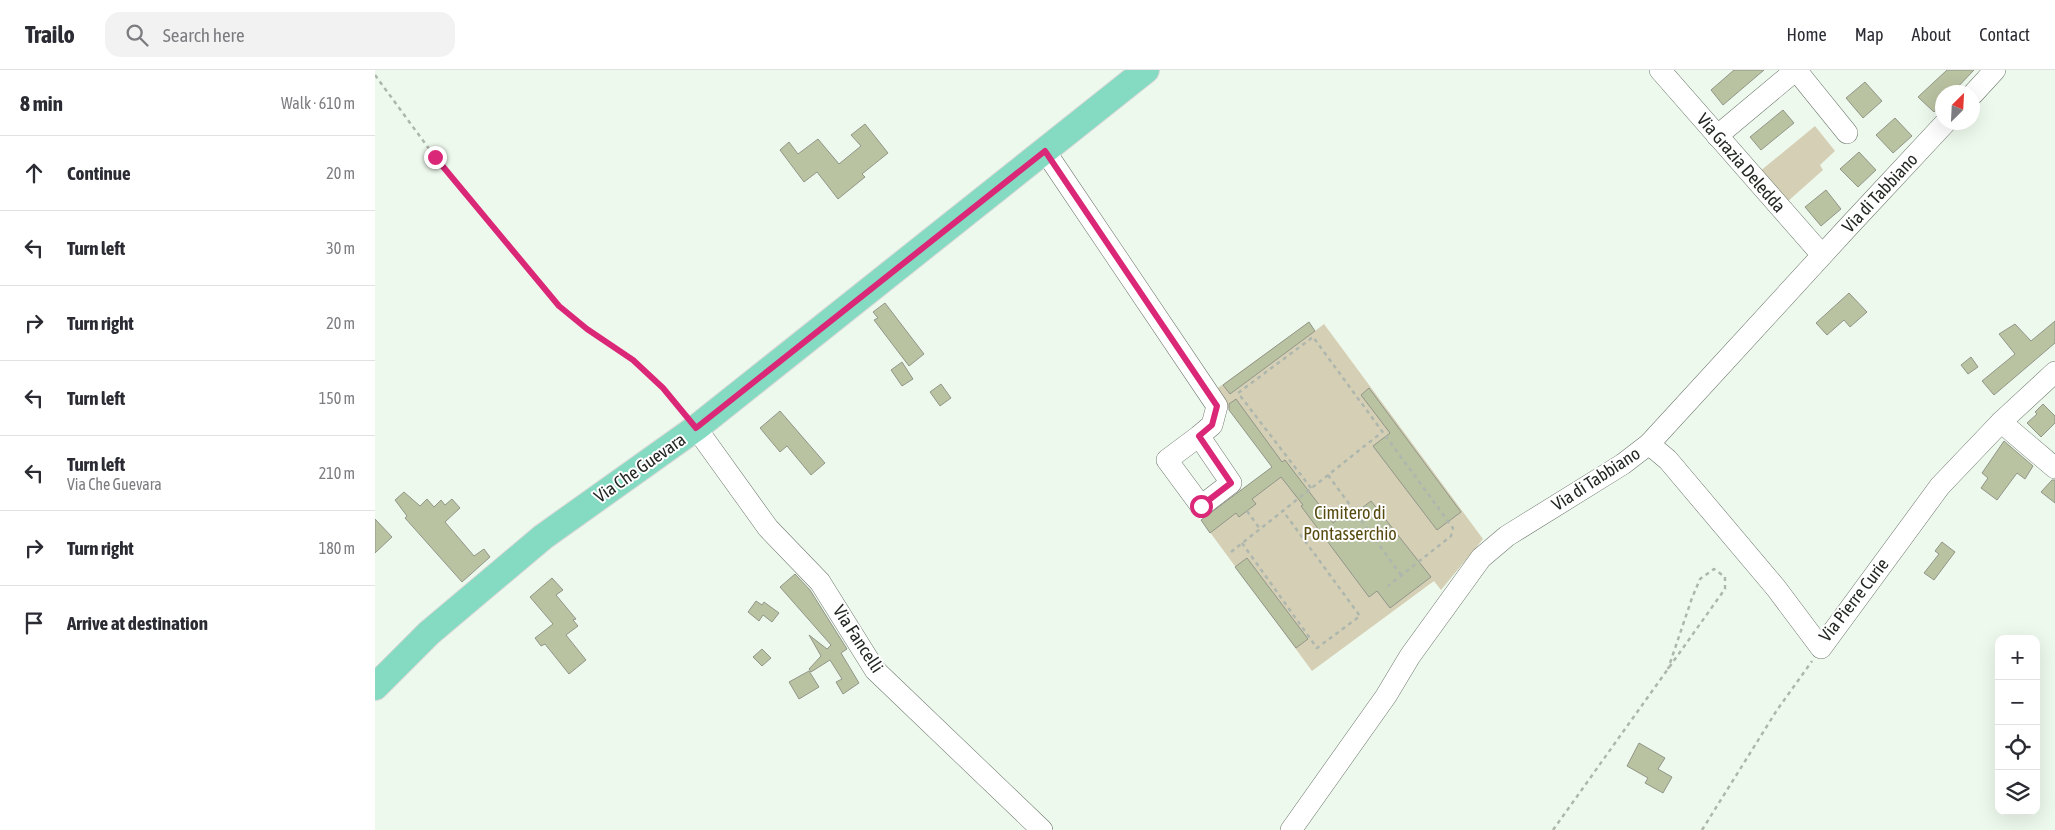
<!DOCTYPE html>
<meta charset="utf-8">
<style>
:root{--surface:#fff;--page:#f2f2f3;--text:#2b2b33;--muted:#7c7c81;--line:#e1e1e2}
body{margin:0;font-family:"Asap Condensed",sans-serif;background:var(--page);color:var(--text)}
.controls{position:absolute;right:15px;bottom:15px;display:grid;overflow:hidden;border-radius:10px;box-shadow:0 5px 20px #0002}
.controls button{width:45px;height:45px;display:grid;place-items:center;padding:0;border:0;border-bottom:1px solid var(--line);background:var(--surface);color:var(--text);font:25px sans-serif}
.compass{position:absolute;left:1560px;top:15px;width:45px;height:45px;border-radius:50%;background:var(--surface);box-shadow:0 5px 20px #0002;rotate:24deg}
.stop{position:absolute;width:15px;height:15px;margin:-11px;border:4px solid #db2777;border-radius:50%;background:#fff}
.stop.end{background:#db2777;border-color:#fff;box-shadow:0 1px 5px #0008}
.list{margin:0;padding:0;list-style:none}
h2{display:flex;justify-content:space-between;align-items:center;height:65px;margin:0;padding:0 20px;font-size:21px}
h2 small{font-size:16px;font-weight:400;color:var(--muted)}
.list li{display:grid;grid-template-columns:32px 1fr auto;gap:15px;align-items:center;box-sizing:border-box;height:75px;padding:0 20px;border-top:1px solid var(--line)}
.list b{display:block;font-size:19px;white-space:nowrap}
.list p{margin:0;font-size:16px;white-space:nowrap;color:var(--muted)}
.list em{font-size:16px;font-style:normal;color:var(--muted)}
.icon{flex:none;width:28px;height:28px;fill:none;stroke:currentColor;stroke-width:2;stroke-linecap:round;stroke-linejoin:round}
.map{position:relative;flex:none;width:1680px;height:760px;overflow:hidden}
header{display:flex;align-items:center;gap:30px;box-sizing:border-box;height:70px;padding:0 25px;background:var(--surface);border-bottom:1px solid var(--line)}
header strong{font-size:24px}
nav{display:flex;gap:28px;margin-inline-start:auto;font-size:18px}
.search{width:350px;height:45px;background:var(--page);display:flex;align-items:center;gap:12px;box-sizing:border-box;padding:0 18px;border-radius:15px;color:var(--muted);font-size:19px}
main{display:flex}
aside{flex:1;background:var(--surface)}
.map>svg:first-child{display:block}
.green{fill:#d5cfb5}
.building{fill:#b9c2a1;stroke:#929689}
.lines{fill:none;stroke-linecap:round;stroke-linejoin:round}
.minor-casing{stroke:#6e786e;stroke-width:22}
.major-casing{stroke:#d8d8d8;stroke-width:28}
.path{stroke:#aeb7ad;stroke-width:2.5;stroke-dasharray:4 4;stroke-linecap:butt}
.minor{stroke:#fff;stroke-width:21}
.major{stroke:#85dac2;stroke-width:26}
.route{stroke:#db2777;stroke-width:6}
.labels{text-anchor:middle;stroke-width:4;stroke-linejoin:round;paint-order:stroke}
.street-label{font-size:18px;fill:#242824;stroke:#fff}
.park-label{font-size:18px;fill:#574b10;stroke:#fff}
</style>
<header>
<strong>Trailo</strong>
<div class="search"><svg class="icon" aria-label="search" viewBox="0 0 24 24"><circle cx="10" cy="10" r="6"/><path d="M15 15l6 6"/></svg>Search here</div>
<nav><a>Home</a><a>Map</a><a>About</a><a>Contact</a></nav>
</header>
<main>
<aside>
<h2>8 min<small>Walk · 610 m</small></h2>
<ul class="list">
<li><svg class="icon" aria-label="ahead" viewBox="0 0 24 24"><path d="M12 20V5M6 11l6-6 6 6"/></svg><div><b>Continue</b></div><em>20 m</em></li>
<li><svg class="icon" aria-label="left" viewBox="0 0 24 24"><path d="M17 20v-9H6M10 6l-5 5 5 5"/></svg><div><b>Turn left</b></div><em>30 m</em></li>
<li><svg class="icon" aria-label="right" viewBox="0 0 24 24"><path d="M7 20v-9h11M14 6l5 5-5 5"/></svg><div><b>Turn right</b></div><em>20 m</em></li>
<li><svg class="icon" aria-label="left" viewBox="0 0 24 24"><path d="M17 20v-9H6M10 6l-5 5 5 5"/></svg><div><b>Turn left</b></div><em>150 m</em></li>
<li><svg class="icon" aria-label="left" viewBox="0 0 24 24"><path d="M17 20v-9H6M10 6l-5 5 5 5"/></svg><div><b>Turn left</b><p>Via Che Guevara</p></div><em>210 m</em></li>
<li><svg class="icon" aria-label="right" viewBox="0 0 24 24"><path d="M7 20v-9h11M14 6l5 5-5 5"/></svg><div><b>Turn right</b></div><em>180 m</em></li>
<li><svg class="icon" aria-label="arrive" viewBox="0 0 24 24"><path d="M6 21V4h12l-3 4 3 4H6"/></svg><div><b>Arrive at destination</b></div></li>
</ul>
</aside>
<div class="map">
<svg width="1680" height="760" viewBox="0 0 1680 760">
<rect width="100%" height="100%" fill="#eef9ed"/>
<!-- green -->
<g class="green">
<path d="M1440,56L1460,81L1445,95L1448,100L1412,132L1384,102Z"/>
<path d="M934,252L940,261L949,254L1108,469L1066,520L1059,511L937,601L826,450L897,397L840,320Z"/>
</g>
<!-- building -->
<g class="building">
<path d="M1359,0H1389L1348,35L1336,20Z"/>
<path d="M1572,0H1599L1578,22H1568V33L1559,42L1543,27Z"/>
<path d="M1490,12L1507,31L1488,48L1471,28Z"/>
<path d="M1408,40L1419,53L1386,80L1375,67Z"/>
<path d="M1520,48L1537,66L1518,83L1501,65Z"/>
<path d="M490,54L513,83L487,104L490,107L463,129L442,102L429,112L405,80L414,72L423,84L443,69L464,94L486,76L476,65Z"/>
<path d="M1484,82L1501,100L1483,117L1465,99Z"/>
<path d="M1451,120L1466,139L1446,156L1430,137Z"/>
<path d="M1474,223L1492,242L1475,257L1469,250L1452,265L1441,253Z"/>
<path d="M510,233L549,284L534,296L499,250L503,248L498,242Z"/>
<path d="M1680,251V273L1619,325L1607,311L1640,284L1624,264L1640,254L1656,271Z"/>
<path d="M934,252L940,261L855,324L848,315Z"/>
<path d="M1596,287L1603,297L1593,304L1586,295Z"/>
<path d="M527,292L538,309L527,316L516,300Z"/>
<path d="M566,314L576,328L565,336L555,322Z"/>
<path d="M994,318L1086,442L1062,460L998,376L1015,363L986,325Z"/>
<path d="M861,329L907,392L910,390L958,453L974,440L978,445L996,431L1056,507L1015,538L1002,521L994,527L926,436L928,435L906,407L877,429L881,434L864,447L861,443L835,463L826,450L897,397L854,340V334Z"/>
<path d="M1668,334L1680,346V353L1666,367L1652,353L1662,344L1660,342Z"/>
<path d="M405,341L450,393L436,405L412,376L405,382L385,358Z"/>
<path d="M1629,371L1658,396L1650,409L1642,403L1622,430L1606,418L1613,408L1607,403Z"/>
<path d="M1677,410H1680V433L1666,422Z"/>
<path d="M29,422L45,436L52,429L59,437L66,430L70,435L77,429L85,438L70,452L99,486L109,479L115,487L87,512L30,448L32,446L20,430Z"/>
<path d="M0,449L17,467L0,483Z"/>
<path d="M1567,472L1580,482L1559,510L1549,503L1564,484L1560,481Z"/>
<path d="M872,488L933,569L921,578L860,497Z"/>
<path d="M420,504L435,520L472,579L466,583L484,613L468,624L461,612L467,609L455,590L436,602L434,599L446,586L434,565L452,579L456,575L405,517Z"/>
<path d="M177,508L188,520L181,525L201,549L198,550L203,556L191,565L211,590L194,604L170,574L166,576L160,568L178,554L155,527Z"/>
<path d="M381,531L387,535L389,532L404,543L397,552L388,545L384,551L373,542Z"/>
<path d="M387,579L396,588L387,596L378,587Z"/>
<path d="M434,601L444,617L424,629L414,612Z"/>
<path d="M1264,673L1290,688L1283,699L1297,707L1288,723L1270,713L1273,708L1252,696Z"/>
</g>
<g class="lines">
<defs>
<g id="minor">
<path d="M1285,0L1447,185"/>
<path d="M1598,24L1620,0"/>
<path d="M1342,66L1421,0L1472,63"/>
<path d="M670,81L842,336L837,355L824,366L856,413L826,436L792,390L824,366"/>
<path d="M1626,352L1680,398"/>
<path d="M321,358L393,458L445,512L500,600L667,760"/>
<path d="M1274,374L1293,390L1401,518L1446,578L1565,416L1626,352L1680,302"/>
<path d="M916,760L1011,626L1035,586L1106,488L1132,466L1248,394L1274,374L1474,156L1571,52"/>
</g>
<path id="major" d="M0,617L54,563L168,467L321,358L771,0"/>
</defs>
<!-- minor casing -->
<use href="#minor" class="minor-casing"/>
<!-- major casing -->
<use href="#major" class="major-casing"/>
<!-- path -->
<g class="path">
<path d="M0,5L60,87L184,236L212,259L258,290L288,318L309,344"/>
<path d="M953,405L1026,505"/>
<path d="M936,418L863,323L938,267L1078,458L1076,466L1013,516"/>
<path d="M872,441L885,459"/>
<path d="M867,473L942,578L985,546L908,441"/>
<path d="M856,482L1006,363"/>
<path d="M1178,760L1350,519V507L1339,499L1325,509L1317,528L1293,599"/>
<path d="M1327,760L1402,640L1437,591"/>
</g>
<!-- minor -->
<use href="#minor" class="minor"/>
<!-- major -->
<use href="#major" class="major"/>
</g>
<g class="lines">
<!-- route -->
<path class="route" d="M60,87L184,236L212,259L258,290L288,318L321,358L670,81L842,336L837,355L824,366L856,413L826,436"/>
</g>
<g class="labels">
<!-- street labels -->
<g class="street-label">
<text transform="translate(1366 93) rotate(49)" y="6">Via Grazia Deledda</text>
<text transform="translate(1505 123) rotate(-47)" y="6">Via di Tabbiano</text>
<text transform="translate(265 398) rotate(-35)" y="6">Via Che Guevara</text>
<text transform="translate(1221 409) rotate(-33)" y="6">Via di Tabbiano</text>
<text transform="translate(1479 530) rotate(-52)" y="6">Via Pierre Curie</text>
<text transform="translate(483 569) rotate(57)" y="6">Via Fancelli</text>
</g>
<!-- park labels -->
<g class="park-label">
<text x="975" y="449">Cimitero di<tspan x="975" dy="21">Pontasserchio</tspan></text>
</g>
</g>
</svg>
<div class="controls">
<button>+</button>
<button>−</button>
<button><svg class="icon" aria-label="locate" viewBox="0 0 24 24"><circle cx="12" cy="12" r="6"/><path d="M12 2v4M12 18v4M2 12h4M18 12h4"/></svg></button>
<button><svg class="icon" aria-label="layers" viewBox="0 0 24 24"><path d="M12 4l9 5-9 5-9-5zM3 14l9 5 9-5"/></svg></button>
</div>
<svg class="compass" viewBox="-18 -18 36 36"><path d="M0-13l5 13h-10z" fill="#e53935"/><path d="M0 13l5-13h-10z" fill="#7c7c81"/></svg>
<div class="stop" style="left:826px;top:436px"></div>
<div class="stop end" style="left:60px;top:87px"></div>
</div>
</main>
